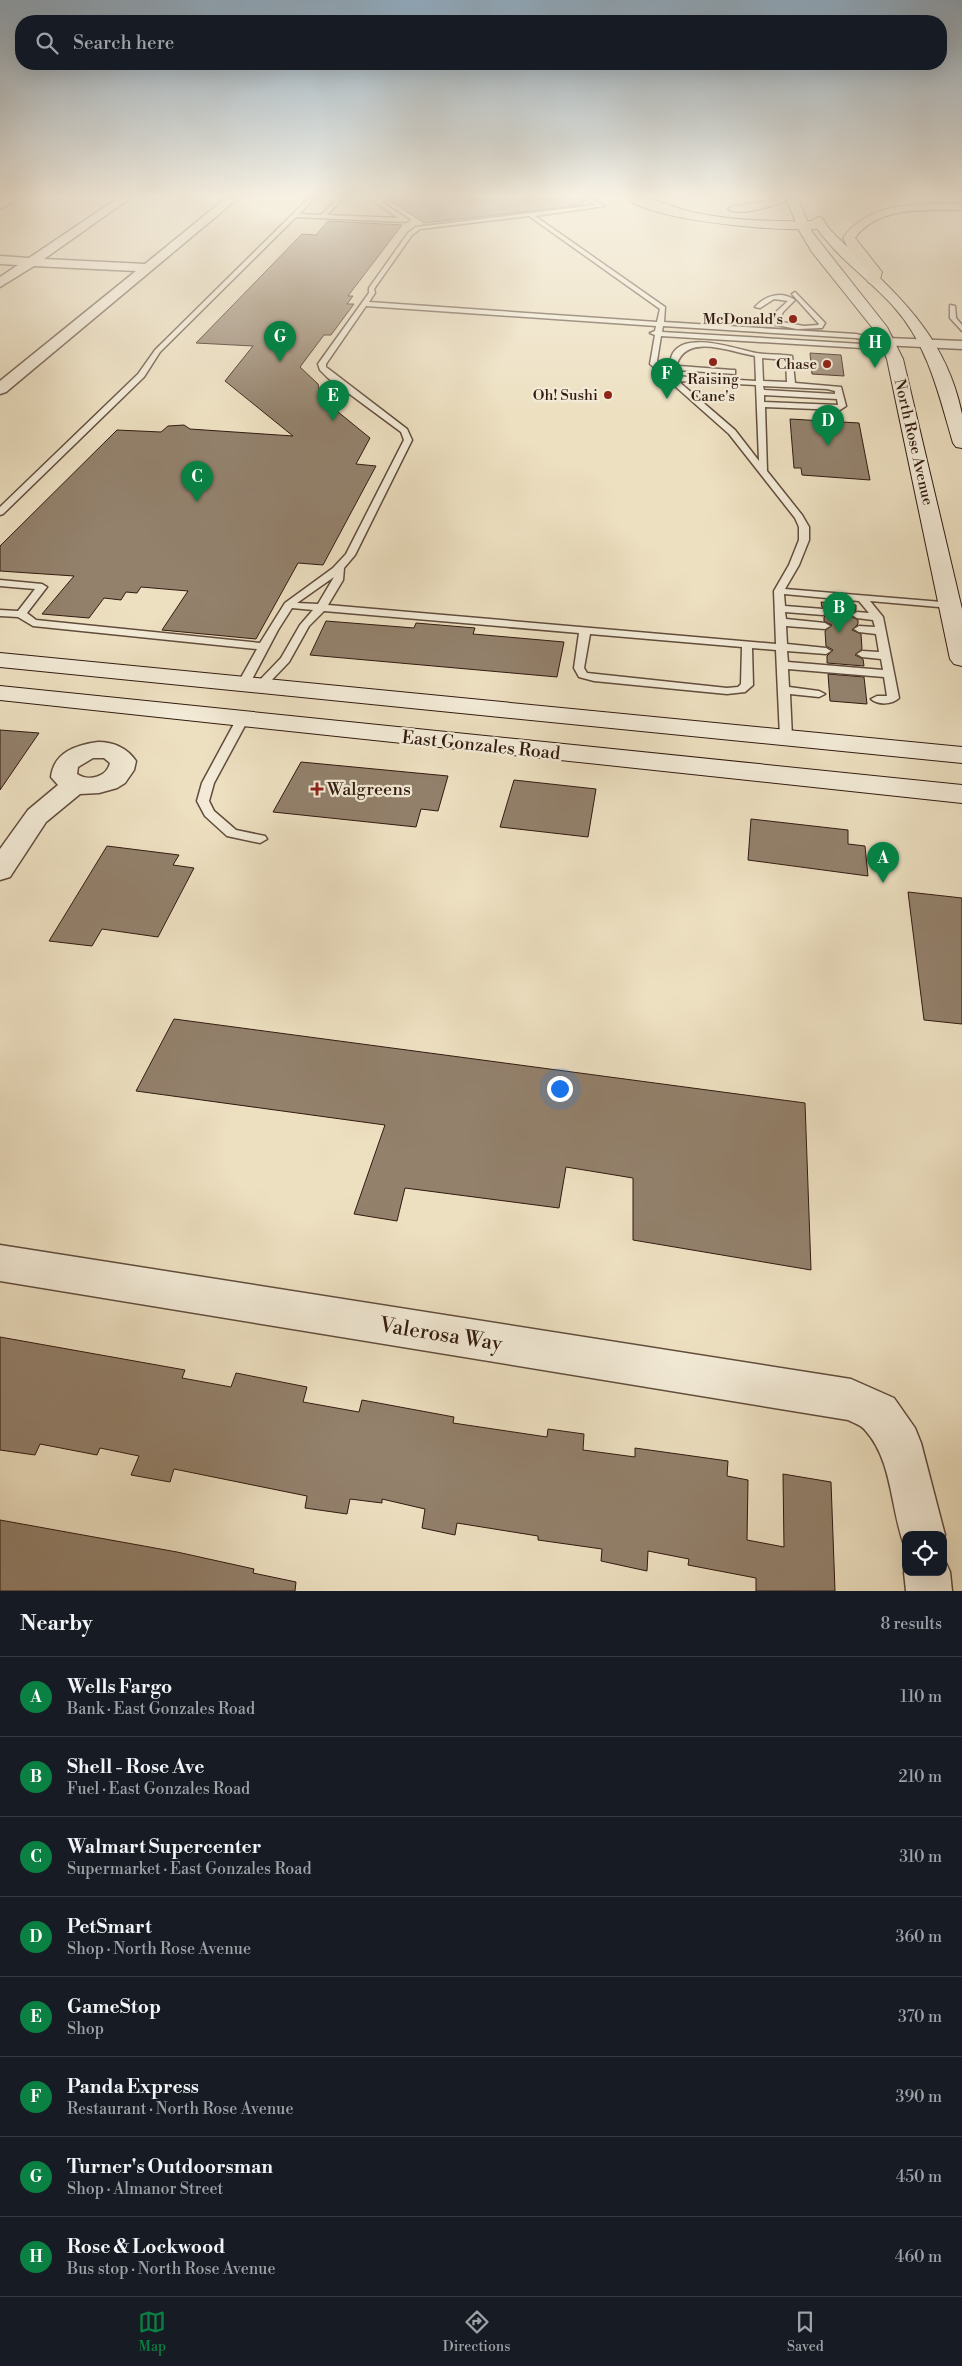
<!DOCTYPE html>
<meta charset="utf-8">
<style>
:root{--surface:#171b24;--page:#242831;--text:#f1f3f6;--muted:#9ea1a6;--line:#363941;--accent:#0b8043}
body{margin:0;font-family:"Libre Bodoni",serif;background:var(--page);color:var(--text)}
.controls{position:absolute;right:15px;bottom:15px;display:grid;overflow:hidden;border-radius:10px;box-shadow:0 5px 20px #0002}
.controls button{width:45px;height:45px;display:grid;place-items:center;padding:0;border:0;border-bottom:1px solid var(--line);background:var(--surface);color:var(--text);font:25px sans-serif}
.you{position:absolute;left:559px;top:1088px;width:18px;height:18px;margin:-12px;border:4px solid #fff;border-radius:50%;background:#1a73e8;box-shadow:0 0 0 8px #1a73e833}
.badge{display:grid;place-items:center;width:32px;height:32px;border-radius:50%;background:var(--accent);color:#fff;font-size:16px;font-weight:700}
.pin{position:absolute;translate:-50% -41px;filter:drop-shadow(0 1px 2px #0008)}
.pin::after{content:'';position:absolute;top:26px;width:18px;height:15px;background:inherit;clip-path:polygon(0 0,100% 0,50% 100%)}
.list{margin:0;padding:0;list-style:none}
h2{display:flex;justify-content:space-between;align-items:center;height:65px;margin:0;padding:0 20px;font-size:21px}
h2 small{font-size:16px;font-weight:400;color:var(--muted)}
.list li{display:grid;grid-template-columns:32px 1fr auto;gap:15px;align-items:center;box-sizing:border-box;height:80px;padding:0 20px;border-top:1px solid var(--line)}
.list b{display:block;font-size:19px;white-space:nowrap}
.list p{margin:0;font-size:16px;white-space:nowrap;color:var(--muted)}
.list em{font-size:16px;font-style:normal;color:var(--muted)}
.icon{flex:none;width:28px;height:28px;fill:none;stroke:currentColor;stroke-width:2;stroke-linecap:round;stroke-linejoin:round}
.map{position:relative;flex:none;width:962px;height:1591px;overflow:hidden}
.search{position:absolute;background:var(--surface);box-shadow:0 5px 20px #0002;left:15px;right:15px;top:15px;height:55px;display:flex;align-items:center;gap:12px;box-sizing:border-box;padding:0 18px;border-radius:20px;color:var(--muted);font-size:19px}
.sheet{height:705px;background:var(--surface)}
nav{display:flex;justify-content:space-around;align-items:center;box-sizing:border-box;height:70px;border-top:1px solid var(--line);background:var(--surface);font-size:14px;color:var(--muted)}
nav a{display:grid;justify-items:center;gap:2px}
nav .on{color:var(--accent)}
.map>svg:first-child{display:block}
.building{fill:#93816c;stroke:#321a10}
.lines{fill:none;stroke-linecap:round;stroke-linejoin:round}
.service-casing{stroke:#614c3c;stroke-width:3}
.minor-casing{stroke:#614c3c;stroke-width:3}
.secondary-casing{stroke:#321a10;stroke-width:2}
.motorway-casing{stroke:#321a10;stroke-width:2}
.service{fill:#f3ebd7;fill-rule:evenodd}
.minor{fill:#f3ebd7;fill-rule:evenodd}
.secondary{fill:#f3ebd7;fill-rule:evenodd}
.motorway{fill:#ede0c1;fill-rule:evenodd}
.poi-dot{fill:#8f2418;stroke:#f3ebd7;stroke-width:2}
.labels{text-anchor:middle;stroke-width:4.5;stroke-linejoin:round;paint-order:stroke}
.far-poi-label{font-size:15px;fill:#321a10;stroke:#f3ebd7;text-anchor:end}
.far-street-label{font-size:15px;fill:#321a10;stroke:#f3ebd7}
.street-label{font-size:18px;fill:#321a10;stroke:#f3ebd7}
.poi-label{font-size:18px;fill:#321a10;stroke:#f3ebd7;text-anchor:start}
.near-street-label{font-size:21px;fill:#321a10;stroke:#f3ebd7}
</style>
<div class="map">
<svg width="962" height="1591" viewBox="0 0 962 1591">
<rect width="100%" height="100%" fill="#ede0c1"/>
<filter id="stains"><feTurbulence type="fractalNoise" baseFrequency=".004" numOctaves="4"/><feColorMatrix values="0 0 0 0 .2 0 0 0 0 .09 0 0 0 0 .02 0 0 0 .5 -.17"/></filter>
<radialGradient id="worn" r=".72"><stop offset=".6" stop-color="#630" stop-opacity="0"/><stop offset="1" stop-color="#630" stop-opacity=".3"/></radialGradient>
<!-- building -->
<g class="building">
<path d="M380,194H574L583,200V205L424,223Z"/>
<path d="M328,221L402,225L348,296H353L347,304H354L331,335H324L300,367L318,384L321,398L370,438L356,464L376,466L323,565L298,563L256,639L162,630L188,591L141,587L137,593L126,592L121,600L104,598L89,618L42,614L74,576L0,571V546L117,430L161,432L168,426L184,425L190,429L293,436L225,381L253,346L196,343L302,234L316,235Z"/>
<path d="M810,353L841,355L844,376L812,374Z"/>
<path d="M790,419L859,423L870,480L802,475L801,468H794Z"/>
<path d="M821,602L856,605V610L850,616L858,620V624L852,630L861,634L862,649L855,655L863,659L864,666L827,663V656L833,650L826,646L825,631L832,625L824,621V617L830,611L822,607Z"/>
<path d="M326,621L414,628L416,623L475,628L473,634L564,642L557,677L310,655Z"/>
<path d="M828,674L864,677L867,704L830,701Z"/>
<path d="M0,730L39,733L0,790Z"/>
<path d="M301,762L448,776L438,811L421,809L416,827L273,812Z"/>
<path d="M514,780L596,789L588,837L500,827Z"/>
<path d="M751,819L848,830V844L865,846L868,876L748,860Z"/>
<path d="M107,846L179,855L173,865L194,868L158,937L102,929L92,946L49,941Z"/>
<path d="M908,892L962,898V1024L924,1020Z"/>
<path d="M174,1019L805,1103L811,1270L633,1240V1178L566,1167L559,1208L405,1188L397,1221L354,1214L385,1125L136,1091Z"/>
<path d="M0,1337L185,1370L182,1378L231,1387L236,1373L307,1387L303,1402L359,1412L362,1400L454,1417L453,1423L547,1437L548,1429L584,1434L583,1450L635,1457V1448L728,1461L727,1476L748,1480L747,1540L784,1547L783,1474L831,1482L835,1591H756V1578L688,1565L689,1559L648,1551L647,1571L601,1561L602,1549L538,1540V1536L457,1523L455,1535L422,1528L425,1509L382,1499V1503L350,1499L347,1514L305,1508L307,1496L174,1469L170,1482L131,1475L139,1456L100,1448L97,1455L40,1444L35,1455L0,1450Z"/>
<path d="M0,1520L177,1552L254,1569L253,1573L296,1582L295,1591H0Z"/>
</g>
<g class="lines">
<defs>
<g id="service">
<path d="M313,194H318L299,214L321,215L342,194H347L327,215L398,218L364,194H370L409,220L405,222L296,217L160,352L144,377L3,514L0,515V507L138,374L155,350Z"/>
<path d="M576,194H582L605,206L535,216L665,307L664,322L856,334L890,342L862,348L661,336L657,361L673,376L756,381L755,356C731,352 687,333 677,364L679,366L732,370H735V374L677,370L669,364C671,361 671,356 673,353C687,331 736,349 756,353C768,355 780,354 792,356L795,383L841,387L846,406L840,410L765,407L767,471L802,515L809,527V540L799,565L785,589L954,603L955,605L950,608L870,601L883,617L899,698C892,705 878,705 871,699L877,696H887L884,677L788,669L789,687L819,691L825,694L819,697L790,694L792,737L786,741L780,737L776,650L752,648L753,685L745,692L727,694L594,681L579,677L574,668L579,633L324,611L309,626L289,662L265,687L261,688L255,685L281,658L300,625L313,610L292,608L278,630L250,683L244,686L238,683L257,649L33,626L18,617L0,616V610L18,611L35,589L0,586V580L42,584L47,587L27,613L36,620L260,643L285,603L333,568L346,554L404,440L401,432L328,378L320,370L318,364L369,293V288L408,233L416,227L596,205ZM529,216L660,309L657,322L369,302L375,293L374,289L412,235L420,229ZM366,306L656,326L655,331L650,333L655,335L650,364L729,434L795,518L799,527V540L789,565L774,591L776,644L328,605L343,580L344,568L355,555L412,440L407,429L326,367V364ZM663,326L856,338L874,342L862,344L662,332ZM762,358L786,360L787,382L763,381ZM678,381L756,385L759,461L735,430ZM763,386L827,389L835,391V394L764,390ZM764,395L837,399L838,405L764,402ZM334,577L318,604L297,603ZM784,594L859,601L869,613L857,612L852,615L857,618L873,620L875,627L859,626L854,629L859,632L876,634L879,652L862,651L857,654L862,657L881,659L883,670L788,662L787,651L826,654L831,651L826,648L787,644L786,626L825,629L830,626L825,623L786,619L785,612L823,615L828,612L823,609L785,606ZM590,634L742,647L741,684L738,687L727,688L587,673L584,668Z"/>
<path d="M795,292L825,323L822,328L797,329L756,321V319L758,318L774,321L777,311L788,301L774,299L760,308L755,307C766,295 781,291 795,300L783,312L780,319L782,322L804,326L818,325L819,324L792,294Z"/>
<path d="M950,305L955,306L956,318L962,325V331L950,318Z"/>
<path d="M242,717L248,720L214,783L209,801L214,811L236,830L265,836L267,839L260,843L227,836L205,816L197,801L202,783L236,720Z"/>
</g>
<g id="minor">
<path d="M13,194H26L0,209V201Z"/>
<path d="M124,194H136L44,259L145,264L231,194H243L6,392L0,394V381L136,271L34,266L0,287V277L18,265L0,264V256L29,258Z"/>
<path d="M887,338L962,341V349L882,345L880,342Z"/>
<path d="M98,742C114,742 127,748 136,761L134,770L125,783L117,788L99,793L80,794L46,822L10,877L0,880V849L28,810L58,785L51,777C54,752 76,745 98,742ZM93,758H104L110,763C107,777 89,782 77,774L78,767Z"/>
<path d="M0,1245L851,1379L894,1398L915,1428L921,1443L945,1535L943,1538V1535H906V1550C890,1512 894,1462 865,1430C861,1425 854,1423 848,1420L0,1281Z"/>
<path d="M943,1556L950,1572L952,1591H906L904,1572L906,1567V1572H943Z"/>
</g>
<g id="secondary">
<path d="M784,194H796L812,232L887,327L903,359L962,609V666L954,664L950,659L887,359L875,331L812,252L800,232Z"/>
<path d="M818,217L822,218L830,230C888,288 944,327 962,414C962,425 962,437 962,448L956,447L953,443C939,395 928,345 894,307C868,278 833,255 812,221Z"/>
<path d="M0,653L962,747V763L0,667Z"/>
<path d="M0,686L962,785V803L0,700Z"/>
</g>
<g id="motorway">
<path d="M621,194C647,194 671,208 696,213C736,221 778,222 819,221L825,225C818,232 798,229 788,229C753,228 645,220 621,194Z"/>
<path d="M782,194L796,195C787,204 737,218 728,209L734,206L766,201Z"/>
<path d="M962,204V210C927,210 878,206 855,238L882,272L879,283H869L867,280L868,272L848,248L843,238C869,201 921,203 962,204Z"/>
</g>
</defs>
<!-- service casing -->
<use href="#service" class="service-casing"/>
<!-- minor casing -->
<use href="#minor" class="minor-casing"/>
<!-- secondary casing -->
<use href="#secondary" class="secondary-casing"/>
<!-- motorway casing -->
<use href="#motorway" class="motorway-casing"/>
<!-- service -->
<use href="#service" class="service"/>
<!-- minor -->
<use href="#minor" class="minor"/>
<!-- secondary -->
<use href="#secondary" class="secondary"/>
<!-- motorway -->
<use href="#motorway" class="motorway"/>
</g>
<!-- sky -->
<linearGradient id="sky" x2="0" y2="1"><stop stop-color="#90abc0"/><stop offset="0.47" stop-color="#f7f1e3"/><stop offset="1" stop-color="#f7f1e3" stop-opacity="0"/></linearGradient>
<rect width="962" height="417" fill="url(#sky)"/>
<!-- markers -->
<g class="poi-dot">
<circle cx="793" cy="319" r="5"/>
<circle cx="713" cy="362" r="5"/>
<circle cx="827" cy="364" r="5"/>
<circle cx="608" cy="395" r="5"/>
<path d="M314.5 781.5h5v5h5v5h-5v5h-5v-5h-5v-5h5z"/>
</g>
<g class="labels">
<!-- far-poi labels -->
<g class="far-poi-label">
<text x="783" y="324">McDonald's</text>
<text x="817" y="369">Chase</text>
<text x="713" y="384" text-anchor="middle">Raising<tspan x="713" dy="17">Cane's</tspan></text>
<text x="598" y="400">Oh! Sushi</text>
</g>
<!-- far-street labels -->
<g class="far-street-label">
<text transform="translate(914 442) rotate(77)" y="5">North Rose Avenue</text>
</g>
<!-- street labels -->
<g class="street-label">
<text transform="translate(481 745) rotate(6)" y="6">East Gonzales Road</text>
</g>
<!-- poi labels -->
<g class="poi-label">
<text x="327" y="795">Walgreens</text>
</g>
<!-- near-street labels -->
<g class="near-street-label">
<text transform="translate(441 1334) rotate(9)" y="7">Valerosa Way</text>
</g>
</g>
<rect width="100%" height="100%" filter="url(#stains)"/>
<rect width="100%" height="100%" fill="url(#worn)"/>
</svg>
<div class="controls">
<button><svg class="icon" aria-label="locate" viewBox="0 0 24 24"><circle cx="12" cy="12" r="6"/><path d="M12 2v4M12 18v4M2 12h4M18 12h4"/></svg></button>
</div>
<div class="you"></div>
<div class="pin badge" style="left:883px;top:883px">A</div>
<div class="pin badge" style="left:839px;top:633px">B</div>
<div class="pin badge" style="left:197px;top:502px">C</div>
<div class="pin badge" style="left:828px;top:446px">D</div>
<div class="pin badge" style="left:333px;top:421px">E</div>
<div class="pin badge" style="left:667px;top:399px">F</div>
<div class="pin badge" style="left:280px;top:362px">G</div>
<div class="pin badge" style="left:875px;top:368px">H</div>
<div class="search"><svg class="icon" aria-label="search" viewBox="0 0 24 24"><circle cx="10" cy="10" r="6"/><path d="M15 15l6 6"/></svg>Search here</div>
</div>
<section class="sheet">
<h2>Nearby<small>8 results</small></h2>
<ul class="list">
<li><span class="badge">A</span><div><b>Wells Fargo</b><p>Bank · East Gonzales Road</p></div><em>110 m</em></li>
<li><span class="badge">B</span><div><b>Shell - Rose Ave</b><p>Fuel · East Gonzales Road</p></div><em>210 m</em></li>
<li><span class="badge">C</span><div><b>Walmart Supercenter</b><p>Supermarket · East Gonzales Road</p></div><em>310 m</em></li>
<li><span class="badge">D</span><div><b>PetSmart</b><p>Shop · North Rose Avenue</p></div><em>360 m</em></li>
<li><span class="badge">E</span><div><b>GameStop</b><p>Shop</p></div><em>370 m</em></li>
<li><span class="badge">F</span><div><b>Panda Express</b><p>Restaurant · North Rose Avenue</p></div><em>390 m</em></li>
<li><span class="badge">G</span><div><b>Turner's Outdoorsman</b><p>Shop · Almanor Street</p></div><em>450 m</em></li>
<li><span class="badge">H</span><div><b>Rose &amp; Lockwood</b><p>Bus stop · North Rose Avenue</p></div><em>460 m</em></li>
</ul>
</section>
<nav>
<a class="on"><svg class="icon" aria-label="map" viewBox="0 0 24 24"><path d="M3 6l6-2 6 2 6-2v14l-6 2-6-2-6 2zM9 4v14M15 6v14"/></svg>Map</a>
<a><svg class="icon" aria-label="directions" viewBox="0 0 24 24"><path d="M12 3l9 9-9 9-9-9zM9 14v-3h6M13 9l2 2-2 2"/></svg>Directions</a>
<a><svg class="icon" aria-label="saved" viewBox="0 0 24 24"><path d="M7 4h10v16l-5-4-5 4z"/></svg>Saved</a>
</nav>
